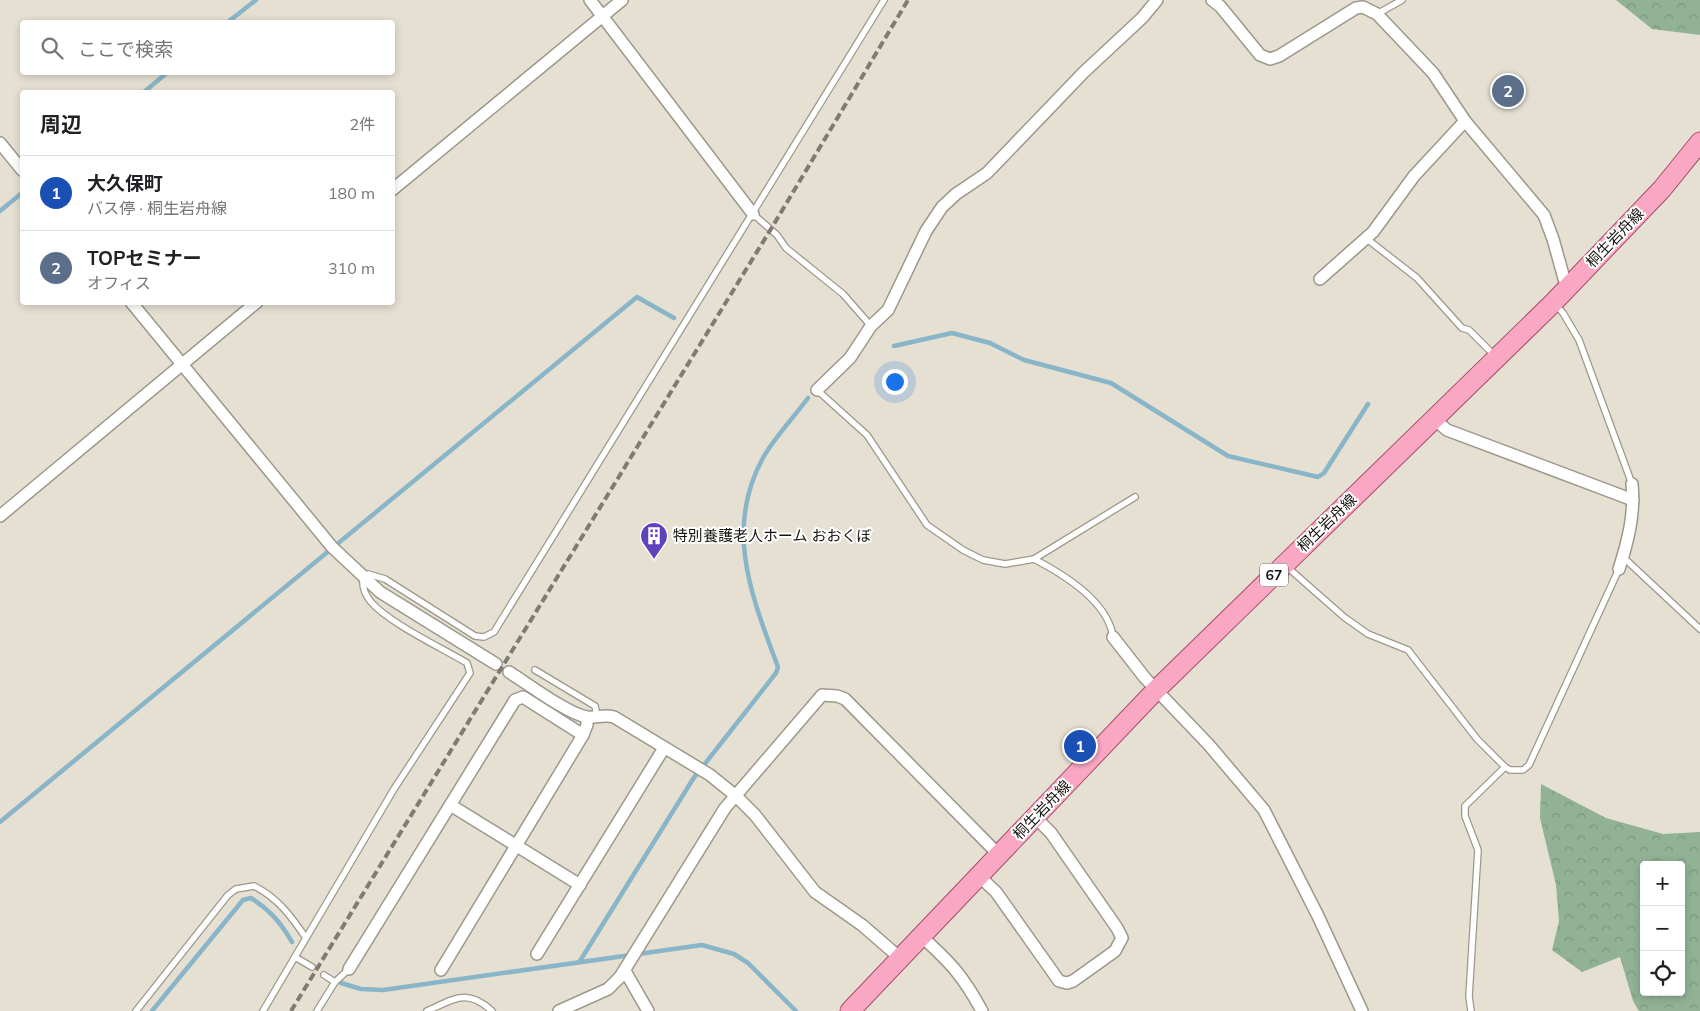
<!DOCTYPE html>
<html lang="ja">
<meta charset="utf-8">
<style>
:root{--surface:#fff;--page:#f2f2f2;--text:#202124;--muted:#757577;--line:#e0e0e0;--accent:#5f43bc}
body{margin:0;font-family:Mulish,"Noto Sans JP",sans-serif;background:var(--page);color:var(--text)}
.controls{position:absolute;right:15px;bottom:15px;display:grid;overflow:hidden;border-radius:5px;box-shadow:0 2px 8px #0003}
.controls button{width:45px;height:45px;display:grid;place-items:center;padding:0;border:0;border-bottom:1px solid var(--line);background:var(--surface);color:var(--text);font:25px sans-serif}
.you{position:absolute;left:894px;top:381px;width:18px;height:18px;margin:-12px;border:4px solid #fff;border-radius:50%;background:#1a73e8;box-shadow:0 0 0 8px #1a73e833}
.badge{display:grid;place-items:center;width:32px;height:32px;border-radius:50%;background:var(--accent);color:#fff;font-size:16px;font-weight:700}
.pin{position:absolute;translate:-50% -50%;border:2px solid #fff;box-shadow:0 1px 5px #0006}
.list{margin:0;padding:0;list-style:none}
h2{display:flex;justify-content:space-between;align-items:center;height:65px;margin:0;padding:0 20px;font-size:21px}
h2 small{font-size:16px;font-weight:400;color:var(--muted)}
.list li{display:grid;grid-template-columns:32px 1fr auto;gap:15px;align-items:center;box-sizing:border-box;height:75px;padding:0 20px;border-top:1px solid var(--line)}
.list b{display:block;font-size:19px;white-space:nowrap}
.list p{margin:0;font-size:16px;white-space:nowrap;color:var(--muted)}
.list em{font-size:16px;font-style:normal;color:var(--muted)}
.icon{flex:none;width:28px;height:28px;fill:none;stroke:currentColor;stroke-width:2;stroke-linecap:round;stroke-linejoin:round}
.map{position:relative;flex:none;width:1700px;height:1011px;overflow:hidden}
.search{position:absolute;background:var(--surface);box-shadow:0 2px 8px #0003;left:20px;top:20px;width:375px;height:55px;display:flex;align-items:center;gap:12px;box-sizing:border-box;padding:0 18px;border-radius:5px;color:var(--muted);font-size:19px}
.panel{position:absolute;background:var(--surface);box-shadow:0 2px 8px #0003;left:20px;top:90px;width:375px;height:215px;border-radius:5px}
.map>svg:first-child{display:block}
.forest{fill:url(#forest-crowns);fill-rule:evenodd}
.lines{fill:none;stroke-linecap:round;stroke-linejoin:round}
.stream{stroke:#89b5c8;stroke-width:4.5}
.lane-casing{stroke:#9d988b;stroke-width:8}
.street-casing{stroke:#9d988b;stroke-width:14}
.primary-casing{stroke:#a74d6b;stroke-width:21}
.lane{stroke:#fff;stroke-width:5.5}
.street{stroke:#fff;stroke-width:11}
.primary{stroke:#faa7c4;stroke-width:19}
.rail{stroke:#7f7b72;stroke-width:4;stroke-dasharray:8 4;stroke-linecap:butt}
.labels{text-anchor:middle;stroke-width:4;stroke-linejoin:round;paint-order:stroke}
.shield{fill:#fff;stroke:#5b5a56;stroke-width:1}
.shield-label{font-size:14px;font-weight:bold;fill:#15130e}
.street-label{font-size:15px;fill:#15130e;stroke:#fff}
.poi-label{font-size:15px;fill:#15130e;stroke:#fff;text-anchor:start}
</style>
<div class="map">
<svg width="1700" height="1011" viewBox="0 0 1700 1011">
<defs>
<pattern id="forest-crowns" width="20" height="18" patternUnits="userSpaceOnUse" patternTransform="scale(1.25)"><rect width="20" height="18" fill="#91b295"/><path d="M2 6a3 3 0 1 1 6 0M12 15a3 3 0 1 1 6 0" fill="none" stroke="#7c987f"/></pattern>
</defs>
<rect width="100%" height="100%" fill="#e5e0d2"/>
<!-- forest -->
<g class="forest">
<path d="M1616,0H1700V35L1652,29Z"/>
<path d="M1541,784L1606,818L1663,834L1700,832V1011H1639L1633,1001L1620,957L1582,972L1552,950L1559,921L1556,885L1540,818ZM1644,865H1681V992H1644Z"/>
</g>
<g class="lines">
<!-- stream -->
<g class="stream">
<path d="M228,22L256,0"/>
<path d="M144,92L168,72"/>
<path d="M0,211L22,193"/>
<path d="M894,346L952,333L990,343L1024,360L1111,383L1228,456L1318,477L1324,473L1368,404"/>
<path d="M0,822L637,297L674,318"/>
<path d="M580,961L693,779L776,673L778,667C752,597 723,528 764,456C776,436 794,417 808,398"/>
<path d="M341,983L361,989L383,990L702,945L734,954L748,963L796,1011"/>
<path d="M152,1011L243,900L251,898C270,910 281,923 292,942"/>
</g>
<defs>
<g id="lane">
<path d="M1377,14L1402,0"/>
<path d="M753,214L777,235L786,248L843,294L871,326"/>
<path d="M1367,239L1417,278L1462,328L1469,330L1495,356"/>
<path d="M1555,304L1563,313L1579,340L1632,484"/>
<path d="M817,390L867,435L927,525L963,550L983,560L1005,564L1034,559L1135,497"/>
<path d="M1623,557L1700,629"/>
<path d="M1034,559C1063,574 1108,601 1113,637"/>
<path d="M1286,566L1344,617L1368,634L1408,650L1477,739L1505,767L1510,770H1523L1529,765L1619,569"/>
<path d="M535,670L595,706L597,716"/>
<path d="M295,957L312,967"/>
<path d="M324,975L335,982"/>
<path d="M136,1011L228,895L236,889L254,886C278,898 291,916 306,938"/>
<path d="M263,1011L394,789L470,673L467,663C442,648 389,623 371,602C365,595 362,586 363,577L368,574L385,579L475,636L484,637L494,632L884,0"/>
<path d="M317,1011L335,982L349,969"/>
<path d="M427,1011C454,999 467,988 492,1011"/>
<path d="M1471,1011L1469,996L1478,850L1465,816V806L1505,767"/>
</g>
<g id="street">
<path d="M590,0L753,214"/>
<path d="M1212,0L1220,6L1260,55L1270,59L1279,56L1356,8L1363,7L1377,14L1433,73L1465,121L1544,215L1553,239L1567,289"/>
<path d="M0,143L22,170"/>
<path d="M392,190L622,0"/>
<path d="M1320,279L1373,232L1414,176L1465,121"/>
<path d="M131,302L332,547L380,592L496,664"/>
<path d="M817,390L850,358L871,326L888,310L926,231L942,207L956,194L987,173L1084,72L1142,18L1157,0"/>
<path d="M1434,419L1447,430L1633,500"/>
<path d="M0,516L257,302"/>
<path d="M1619,569C1628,541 1635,514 1632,484"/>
<path d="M1113,637L1145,678L1209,745L1264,810L1318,916L1362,1011"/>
<path d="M509,672C528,684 568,714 587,717C597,718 604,714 614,717L710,775L736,796L755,815L815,892L862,925L900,958"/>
<path d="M452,806L580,885"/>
<path d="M979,876L996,892L1059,981L1067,983L1073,981L1115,951L1122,938L1117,928L1051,833L1035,817"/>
<path d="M921,936C951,963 963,976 982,1011"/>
<path d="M537,954L664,748"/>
<path d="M349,969L515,700L523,697L583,735"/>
<path d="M441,970L583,735L587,725V717"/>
<path d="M625,971L648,1011"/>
<path d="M559,1011L608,989L620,977L725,808L822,695L837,696L845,699L999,855"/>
</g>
<path id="primary" d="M850,1011L1156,690L1553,303L1662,189L1700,142"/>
</defs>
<!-- lane casing -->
<use href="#lane" class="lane-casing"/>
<!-- street casing -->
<use href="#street" class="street-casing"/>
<!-- primary casing -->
<use href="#primary" class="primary-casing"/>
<!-- lane -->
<use href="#lane" class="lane"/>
<!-- street -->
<use href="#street" class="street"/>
<!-- primary -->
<use href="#primary" class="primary"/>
<!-- rail -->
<path class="rail" d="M291,1011L774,224L908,0"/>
</g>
<!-- icons -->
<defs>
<symbol id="building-pin" viewBox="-11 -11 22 30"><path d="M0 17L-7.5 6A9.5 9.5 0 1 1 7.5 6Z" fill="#5f43bc" stroke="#fff"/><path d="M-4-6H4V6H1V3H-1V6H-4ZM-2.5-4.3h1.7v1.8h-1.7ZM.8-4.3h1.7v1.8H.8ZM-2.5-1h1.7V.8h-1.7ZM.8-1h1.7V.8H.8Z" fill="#fff"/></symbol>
</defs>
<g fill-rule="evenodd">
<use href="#building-pin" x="638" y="520" width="32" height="43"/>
</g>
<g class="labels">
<!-- shield labels -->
<rect class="shield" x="1260" y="563.5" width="28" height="23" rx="4"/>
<g class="shield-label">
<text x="1274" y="580">67</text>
</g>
<!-- street labels -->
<g class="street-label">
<text transform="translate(1615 238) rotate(-46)" y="5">桐生岩舟線</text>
<text transform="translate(1327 523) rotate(-44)" y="5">桐生岩舟線</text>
<text transform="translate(1042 810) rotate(-46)" y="5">桐生岩舟線</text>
</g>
<!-- poi labels -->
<g class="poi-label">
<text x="673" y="541">特別養護老人ホーム おおくぼ</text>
</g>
</g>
</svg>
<div class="controls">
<button>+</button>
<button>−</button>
<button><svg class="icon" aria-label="locate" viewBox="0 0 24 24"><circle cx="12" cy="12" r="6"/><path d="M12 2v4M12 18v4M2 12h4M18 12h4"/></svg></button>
</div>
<div class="you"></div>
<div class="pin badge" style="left:1080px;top:746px;background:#1a4fb4">1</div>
<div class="pin badge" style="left:1508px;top:91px;background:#5c6f8a">2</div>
<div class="search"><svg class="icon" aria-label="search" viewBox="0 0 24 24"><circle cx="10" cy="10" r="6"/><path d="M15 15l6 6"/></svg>ここで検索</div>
<section class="panel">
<h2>周辺<small>2件</small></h2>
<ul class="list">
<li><span class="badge" style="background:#1a4fb4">1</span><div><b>大久保町</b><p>バス停 · 桐生岩舟線</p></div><em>180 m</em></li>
<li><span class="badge" style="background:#5c6f8a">2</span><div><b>TOPセミナー</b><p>オフィス</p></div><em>310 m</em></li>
</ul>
</section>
</div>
